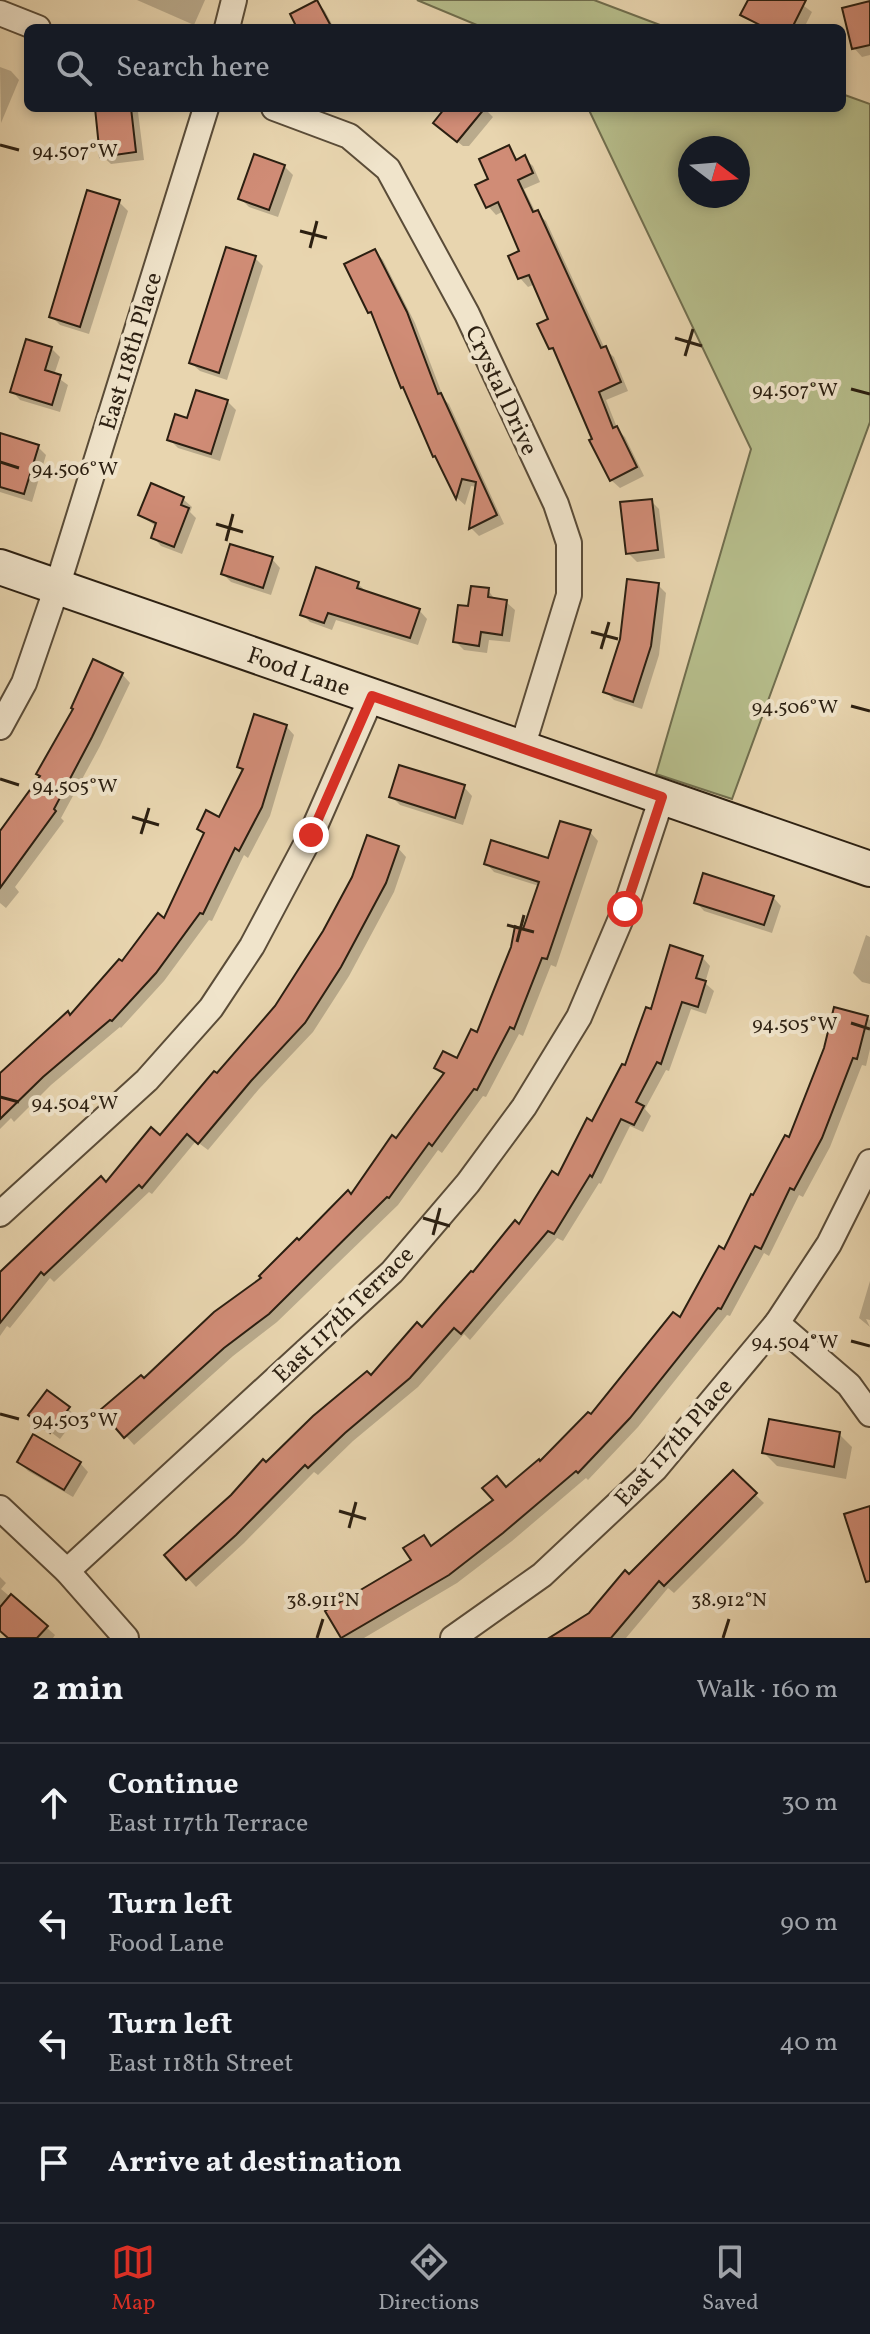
<!DOCTYPE html>
<meta charset="utf-8">
<style>
:root{--surface:#171b24;--page:#20242c;--text:#f1f3f6;--muted:#9ea1a6;--line:#363941;--accent:#d93025}
body{margin:0;font-family:Vollkorn,serif;background:var(--page);color:var(--text)}
.compass{position:absolute;left:678px;top:136px;width:72px;height:72px;border-radius:50%;background:var(--surface);box-shadow:0 4px 12px #0003;rotate:106deg}
.stop{position:absolute;width:24px;height:24px;margin:-18px;border:6px solid #d93025;border-radius:50%;background:#fff}
.stop.end{background:#d93025;border-color:#fff;box-shadow:0 2px 8px #0008}
.list{margin:0;padding:0;list-style:none}
h2{display:flex;justify-content:space-between;align-items:center;height:104px;margin:0;padding:0 32px;font-size:34px}
h2 small{font-size:26px;font-weight:400;color:var(--muted)}
.list li{display:grid;grid-template-columns:52px 1fr auto;gap:24px;align-items:center;box-sizing:border-box;height:120px;padding:0 32px;border-top:2px solid var(--line)}
.list b{display:block;font-size:30px;white-space:nowrap}
.list p{margin:0;font-size:26px;white-space:nowrap;color:var(--muted)}
.list em{font-size:26px;font-style:normal;color:var(--muted)}
.icon{flex:none;width:44px;height:44px;fill:none;stroke:currentColor;stroke-width:2;stroke-linecap:round;stroke-linejoin:round}
.map{position:relative;flex:none;width:870px;height:1638px;overflow:hidden}
.search{position:absolute;background:var(--surface);box-shadow:0 4px 12px #0003;left:24px;right:24px;top:24px;height:88px;display:flex;align-items:center;gap:20px;box-sizing:border-box;padding:0 28px;border-radius:12px;color:var(--muted);font-size:30px}
.sheet{height:584px;background:var(--surface)}
nav{display:flex;justify-content:space-around;align-items:center;box-sizing:border-box;height:112px;border-top:2px solid var(--line);background:var(--surface);font-size:22px;color:var(--muted)}
nav a{display:grid;justify-items:center;gap:4px}
nav .on{color:var(--accent)}
.map>svg:first-child{display:block}
.green{fill:#b6bd8b;stroke:#706e4e;stroke-width:2;fill-rule:evenodd}
.shadow{fill:#0003}
.building{fill:#d08c76;stroke:#2b1f11;stroke-width:2}
.lines{fill:none;stroke-linecap:round;stroke-linejoin:round}
.street-casing{stroke:#5a4c38;stroke-width:28}
.secondary-casing{stroke:#2b1f11;stroke-width:38}
.street{stroke:#f0e4cb;stroke-width:24}
.secondary{stroke:#f0e4cb;stroke-width:34}
.route{stroke:#d93025;stroke-width:10}
.ticks{fill:none;stroke:#2b1f11;stroke-width:3}
.labels{text-anchor:middle;stroke-width:8;stroke-linejoin:round;paint-order:stroke}
.street-label{font-size:24px;fill:#2b1f11;stroke:#f0e4cb}
.ticks-label{font-size:20px;text-anchor:middle;fill:#2b1f11;stroke:#f0e4cb;stroke-width:8;stroke-linejoin:round;paint-order:stroke}
</style>
<div class="map">
<svg width="870" height="1638" viewBox="0 0 870 1638">
<rect width="100%" height="100%" fill="#e8d5af"/>
<filter id="stains"><feTurbulence type="fractalNoise" baseFrequency=".0025" numOctaves="4"/><feColorMatrix values="0 0 0 0 .2 0 0 0 0 .09 0 0 0 0 .02 0 0 0 .5 -.17"/></filter>
<radialGradient id="worn" r=".72"><stop offset=".6" stop-color="#630" stop-opacity="0"/><stop offset="1" stop-color="#630" stop-opacity=".3"/></radialGradient>
<!-- green -->
<g class="green">
<path d="M417,0H594L668,28H484Z"/>
<path d="M842,94L870,104V422L732,799L656,774L751,449L588,108H842ZM738,148V196H690V148Z"/>
</g>
<!-- shadow -->
<g class="shadow">
<path d="M137,0H205L194,25Z"/>
<path d="M750,0H796L812,12L804,28H761L743,15Z"/>
<path d="M317,2L325,11L334,28H299Z"/>
<path d="M870,3V55L862,57L854,48Z"/>
<path d="M0,67L11,71L19,80L1,123Z"/>
<path d="M97,108H134L138,112L144,160L111,164L102,156Z"/>
<path d="M440,108H484L493,117L469,146H463L444,131V112Z"/>
<path d="M508,147L519,161L524,158L533,166L540,182L524,189L536,213L546,221L605,349L614,357L628,391L606,400L618,430L625,437L644,476L620,488L611,480L559,356L551,348V320L535,284L528,287L520,278L522,252L504,211L496,215L488,206L491,180Z"/>
<path d="M284,166L293,175L278,217L249,207L241,199Z"/>
<path d="M119,202L128,211L89,334L60,325L52,317Z"/>
<path d="M375,251L383,260L415,323L444,399L449,404L504,524L479,536L471,528L477,487L471,486L465,505L457,498L435,456L407,392L402,387L376,318L370,312Z"/>
<path d="M255,258L263,266L227,380L200,371L191,363Z"/>
<path d="M51,348L60,357L54,375L68,385L60,412L20,400L12,391Z"/>
<path d="M227,401L236,410L220,461L178,448L169,439L189,420Z"/>
<path d="M0,441L38,447L46,455L32,502L0,492Z"/>
<path d="M183,499L192,507L190,512L196,518L182,554L161,546L153,537L157,527L140,515Z"/>
<path d="M651,501L659,509L665,558L637,562L628,553Z"/>
<path d="M272,559L280,568L271,595L231,582L223,574Z"/>
<path d="M358,584L367,592L419,610L427,619L418,645L336,620L332,630L310,622L302,614Z"/>
<path d="M658,585L666,593L659,655L642,709L614,700L605,691Z"/>
<path d="M488,590L496,601L506,602L515,610L510,642L489,640L487,653L464,650L455,641L469,608Z"/>
<path d="M122,674L130,683L100,746L61,818L64,821L15,887L19,892L6,908L0,903V834Z"/>
<path d="M286,726L294,735L270,816L248,858L244,855L212,921L209,920L164,981L121,1028L120,1027L51,1085L14,1122L11,1118L0,1129V1075L71,1017L164,921L244,772L240,767Z"/>
<path d="M464,787L472,796L463,825L400,805L392,797Z"/>
<path d="M590,832L598,841L556,967L551,965L523,1036L519,1034L486,1097L483,1096L442,1153L438,1150L398,1205L277,1322L233,1356L134,1445L103,1410L144,1380L264,1278L351,1197L445,1076L436,1067L458,1060L478,1035L524,931L539,886L494,872L486,863L550,861Z"/>
<path d="M398,848L406,857L394,892L349,976L313,1032L259,1089L208,1150L196,1141L152,1194L149,1192L54,1282L50,1278L10,1328L7,1326L0,1336V1272L4,1268L6,1269L160,1138L277,1007Z"/>
<path d="M773,897L781,906L772,933L704,911L696,902Z"/>
<path d="M866,935L870,937V984L862,982L853,973Z"/>
<path d="M702,957L710,966L705,983L714,991L706,1014L691,1009L669,1071L666,1070L645,1109L651,1116L643,1132L630,1126L601,1184L599,1183L563,1241L557,1238L470,1340L464,1334L418,1387L353,1441L318,1475L314,1472L244,1543L196,1587L167,1555L266,1464L371,1378L422,1330L520,1227L559,1178L627,1068L652,1012Z"/>
<path d="M867,1018L870,1020V1049L866,1066L862,1065L830,1147L803,1197L799,1195L769,1256L764,1253L730,1316L727,1315L638,1427L588,1480L586,1478L512,1541L457,1583L364,1638H344L328,1612L413,1561L424,1538L433,1547L541,1464L591,1417L680,1320Z"/>
<path d="M870,1281V1320L866,1319L870,1327L859,1318Z"/>
<path d="M68,1409L77,1417L60,1439L39,1423Z"/>
<path d="M839,1434L852,1447L846,1479L777,1466L764,1453Z"/>
<path d="M19,1462L80,1463L88,1472L73,1497L28,1471Z"/>
<path d="M733,1473L764,1503L674,1593L668,1588L626,1638H553L590,1614Z"/>
<path d="M0,1577L6,1583L1,1589L46,1627L55,1635L53,1638H9L0,1630Z"/>
</g>
<!-- building -->
<g class="building">
<path d="M317,0L332,28H297L290,14Z"/>
<path d="M748,0H806L792,28H766L740,15Z"/>
<path d="M870,1V45L852,49L842,8Z"/>
<path d="M95,108H131L136,152L100,157Z"/>
<path d="M445,108H485L457,142L433,123Z"/>
<path d="M509,145L516,160L525,155L533,173L518,180L533,212L538,210L601,348L606,346L621,382L599,392L613,428L617,426L637,467L610,481L589,440L592,439L553,348L549,349L537,324L548,319L529,275L518,279L508,256L519,251L498,202L486,208L475,185L488,179L479,159Z"/>
<path d="M254,154L285,165L269,210L238,199Z"/>
<path d="M87,190L120,200L80,327L49,317Z"/>
<path d="M226,247L256,256L219,373L189,363Z"/>
<path d="M375,249L407,312L438,394L441,393L497,515L469,529L476,482L462,479L456,499L435,456L433,457L403,387L401,388L371,312L368,313L344,264Z"/>
<path d="M26,339L52,347L45,370L61,375L52,405L10,392Z"/>
<path d="M196,390L228,400L211,454L167,440L175,414L187,418Z"/>
<path d="M0,433L39,445L24,494L0,487Z"/>
<path d="M151,483L184,497L181,505L189,508L174,547L151,538L156,523L138,515Z"/>
<path d="M652,499L658,550L626,554L620,502Z"/>
<path d="M230,544L273,557L263,588L221,574Z"/>
<path d="M316,567L359,582L357,588L420,609L410,638L328,613L324,623L300,615Z"/>
<path d="M627,579L659,583L651,646L633,702L603,692L620,639Z"/>
<path d="M471,586L489,588L488,597L507,600L502,635L481,632L479,646L453,642L458,605L468,606Z"/>
<path d="M93,659L123,673L92,737L54,809L56,811L0,888V831L40,776L36,774L73,709L71,708Z"/>
<path d="M254,714L287,725L262,807L239,851L235,848L203,914L200,913L156,973L112,1021L110,1020L43,1077L0,1119V1073L68,1011L70,1015L119,959L122,961L158,913L164,918L204,833L197,829L206,810L219,817L243,769L237,767Z"/>
<path d="M399,765L465,785L455,818L389,797Z"/>
<path d="M560,821L591,830L547,959L542,958L514,1029L510,1027L477,1090L474,1089L432,1146L429,1143L389,1198L387,1197L269,1314L224,1348L124,1438L100,1410L141,1375L144,1378L214,1312L261,1278L259,1276L297,1238L299,1240L348,1190L351,1194L392,1135L396,1138L444,1073L434,1068L443,1051L457,1058L471,1029L477,1032L511,947L515,926L523,929L539,882L484,864L491,840L548,858Z"/>
<path d="M367,835L399,846L386,883L341,967L305,1023L251,1081L198,1144L187,1134L142,1188L139,1185L44,1275L41,1272L0,1323V1272L101,1176L106,1182L151,1127L160,1135L214,1071L217,1073L275,1006L323,931L352,877Z"/>
<path d="M703,873L774,896L764,925L694,903Z"/>
<path d="M670,945L703,956L696,978L706,981L698,1007L682,1002L661,1064L657,1062L636,1102L644,1106L634,1125L621,1119L592,1177L590,1175L554,1234L548,1231L461,1334L454,1328L410,1378L345,1433L308,1468L305,1465L236,1535L186,1580L164,1555L231,1495L263,1459L266,1462L313,1416L367,1371L371,1375L417,1322L422,1327L471,1271L473,1272L515,1220L519,1224L552,1171L558,1175L587,1118L592,1121L622,1064L625,1065L646,1007L651,1009Z"/>
<path d="M834,1007L868,1016L857,1059L853,1058L822,1138L794,1190L790,1188L761,1249L755,1246L721,1309L718,1308L630,1418L578,1473L576,1471L503,1533L449,1575L341,1638L325,1611L411,1560L403,1548L424,1535L431,1546L493,1500L482,1488L497,1476L506,1487L539,1459L540,1461L588,1412L591,1414L673,1312L680,1317L719,1246L724,1249L751,1194L753,1195L785,1135L789,1137L824,1048Z"/>
<path d="M47,1390L70,1407L50,1433L28,1415Z"/>
<path d="M769,1419L840,1432L834,1467L762,1453Z"/>
<path d="M33,1434L81,1462L64,1490L17,1462Z"/>
<path d="M733,1470L757,1493L664,1586L659,1581L611,1638H549L589,1613L625,1570L629,1574Z"/>
<path d="M870,1506V1581L866,1582L844,1514Z"/>
<path d="M11,1594L48,1626L37,1638H8L0,1631V1607Z"/>
</g>
<g class="lines">
<defs>
<g id="street">
<path d="M0,13L38,28"/>
<path d="M227,28L234,0"/>
<path d="M274,108L349,136L388,169L467,314L556,504L569,543V595L522,748"/>
<path d="M0,727L24,683L57,587L206,108"/>
<path d="M0,1214L147,1080L211,1008L252,946L311,835L372,696"/>
<path d="M777,1323L849,1385L870,1414"/>
<path d="M0,1508L67,1571L126,1638"/>
<path d="M67,1571L392,1272L468,1183L524,1107L579,1017L625,909L662,797"/>
<path d="M453,1638L542,1575L655,1469L777,1323L829,1244L870,1162"/>
</g>
<path id="secondary" d="M0,567L870,869"/>
</defs>
<!-- street casing -->
<use href="#street" class="street-casing"/>
<!-- secondary casing -->
<use href="#secondary" class="secondary-casing"/>
<!-- street -->
<use href="#street" class="street"/>
<!-- secondary -->
<use href="#secondary" class="secondary"/>
</g>
<g class="lines">
<!-- route -->
<path class="route" d="M311,835L372,696L662,797L625,909"/>
</g>
<!-- ticks -->
<path class="ticks" d="M0,145L19,150M300,231L327,238M310,248L317,221M675,338L702,346M685,356L693,329M851,389L870,394M0,462L19,468M216,524L243,532M226,541L233,514M591,632L618,639M601,649L609,622M851,706L870,711M0,779L19,785M132,817L159,825M141,834L149,808M507,925L534,932M517,942L524,915M851,1023L870,1029M0,1097L19,1102M423,1218L450,1226M433,1235L440,1208M851,1341L870,1346M0,1414L19,1419M339,1511L366,1519M349,1528L356,1502M317,1638L323,1619M723,1638L729,1619"/>
<g class="labels">
<!-- street labels -->
<g class="street-label">
<text transform="translate(130 351) rotate(-73)" y="8">East 118th Place</text>
<text transform="translate(502 390) rotate(65)" y="8">Crystal Drive</text>
<text transform="translate(299 671) rotate(19)" y="8">Food Lane</text>
<text transform="translate(343 1314) rotate(-44)" y="8">East 117th Terrace</text>
<text transform="translate(673 1442) rotate(-48)" y="8">East 117th Place</text>
</g>
</g>
<g class="ticks-label">
<text x="75" y="157">94.507°W</text>
<text x="795" y="396">94.507°W</text>
<text x="75" y="475">94.506°W</text>
<text x="795" y="713">94.506°W</text>
<text x="75" y="792">94.505°W</text>
<text x="795" y="1030">94.505°W</text>
<text x="75" y="1109">94.504°W</text>
<text x="795" y="1348">94.504°W</text>
<text x="75" y="1426">94.503°W</text>
<text x="323" y="1606">38.911°N</text>
<text x="729" y="1606">38.912°N</text>
</g>
<rect width="100%" height="100%" filter="url(#stains)"/>
<rect width="100%" height="100%" fill="url(#worn)"/>
</svg>
<svg class="compass" viewBox="-18 -18 36 36"><path d="M0-13l5 13h-10z" fill="#e53935"/><path d="M0 13l5-13h-10z" fill="#9ea1a6"/></svg>
<div class="stop" style="left:625px;top:909px"></div>
<div class="stop end" style="left:311px;top:835px"></div>
<div class="search"><svg class="icon" aria-label="search" viewBox="0 0 24 24"><circle cx="10" cy="10" r="6"/><path d="M15 15l6 6"/></svg>Search here</div>
</div>
<section class="sheet">
<h2>2 min<small>Walk · 160 m</small></h2>
<ul class="list">
<li><svg class="icon" aria-label="ahead" viewBox="0 0 24 24"><path d="M12 20V5M6 11l6-6 6 6"/></svg><div><b>Continue</b><p>East 117th Terrace</p></div><em>30 m</em></li>
<li><svg class="icon" aria-label="left" viewBox="0 0 24 24"><path d="M17 20v-9H6M10 6l-5 5 5 5"/></svg><div><b>Turn left</b><p>Food Lane</p></div><em>90 m</em></li>
<li><svg class="icon" aria-label="left" viewBox="0 0 24 24"><path d="M17 20v-9H6M10 6l-5 5 5 5"/></svg><div><b>Turn left</b><p>East 118th Street</p></div><em>40 m</em></li>
<li><svg class="icon" aria-label="arrive" viewBox="0 0 24 24"><path d="M6 21V4h12l-3 4 3 4H6"/></svg><div><b>Arrive at destination</b></div></li>
</ul>
</section>
<nav>
<a class="on"><svg class="icon" aria-label="map" viewBox="0 0 24 24"><path d="M3 6l6-2 6 2 6-2v14l-6 2-6-2-6 2zM9 4v14M15 6v14"/></svg>Map</a>
<a><svg class="icon" aria-label="directions" viewBox="0 0 24 24"><path d="M12 3l9 9-9 9-9-9zM9 14v-3h6M13 9l2 2-2 2"/></svg>Directions</a>
<a><svg class="icon" aria-label="saved" viewBox="0 0 24 24"><path d="M7 4h10v16l-5-4-5 4z"/></svg>Saved</a>
</nav>
